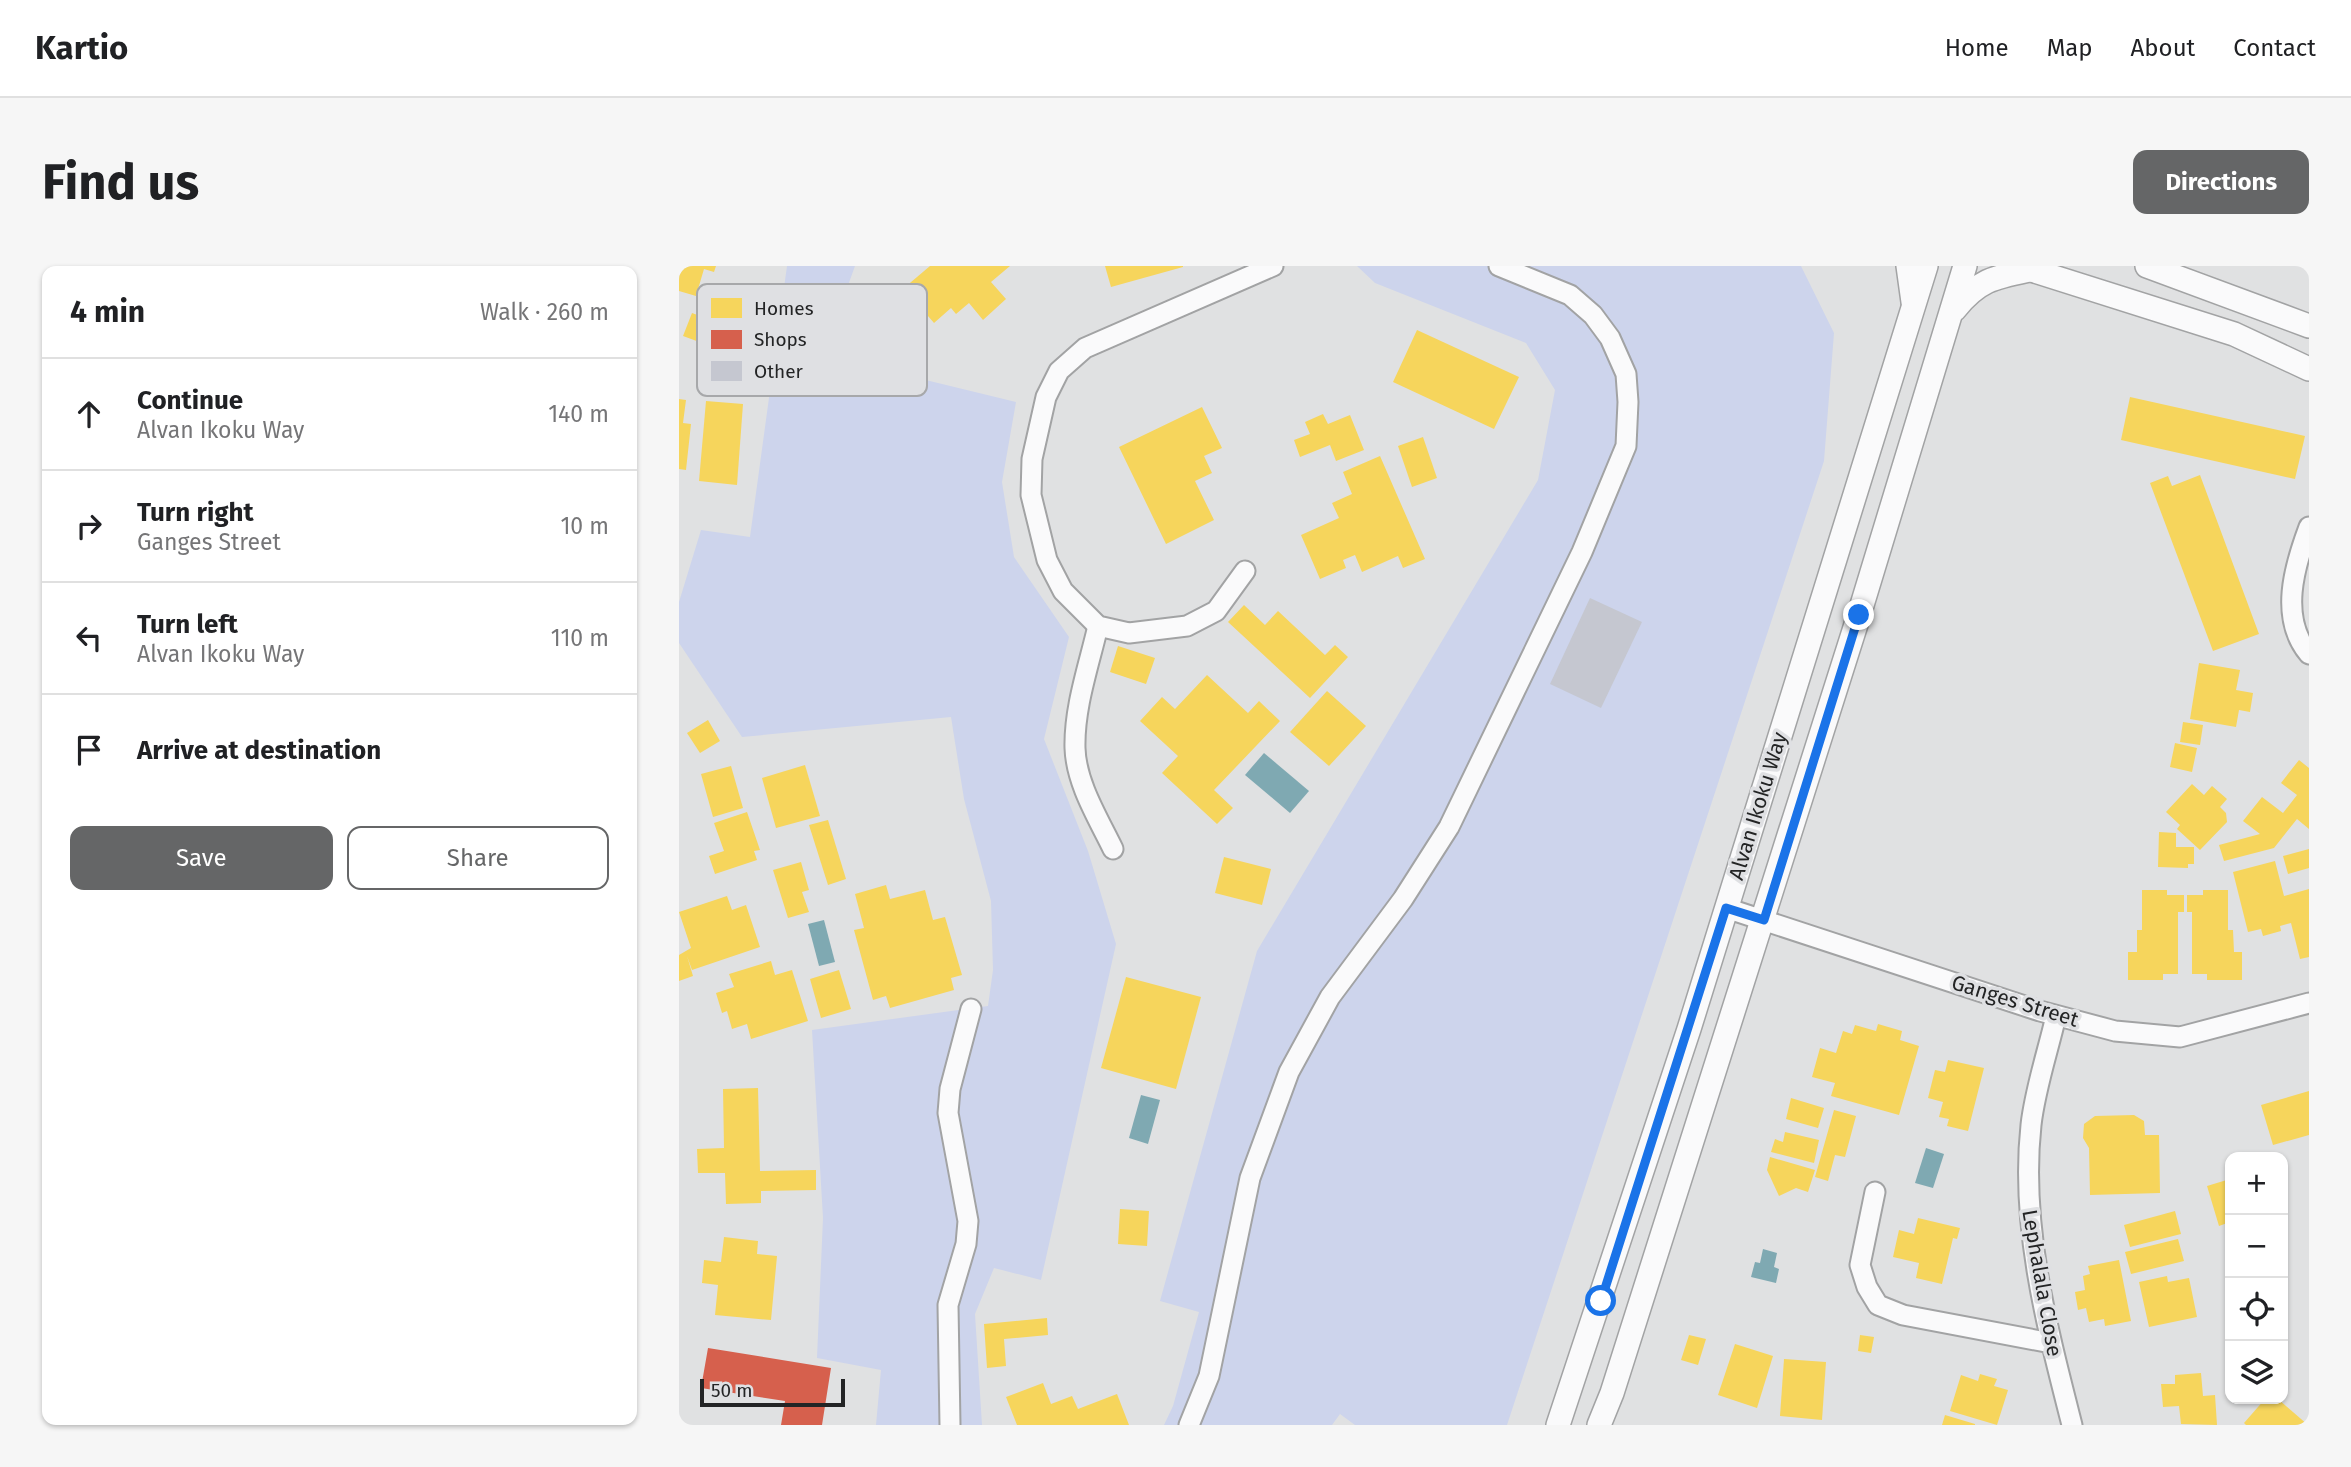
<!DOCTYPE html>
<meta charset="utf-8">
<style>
:root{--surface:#fff;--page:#f6f6f6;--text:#202124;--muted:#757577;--line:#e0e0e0;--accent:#656667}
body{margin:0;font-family:"Fira Sans",sans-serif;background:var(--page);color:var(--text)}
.controls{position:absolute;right:21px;bottom:21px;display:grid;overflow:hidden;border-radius:14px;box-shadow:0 2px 5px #0004}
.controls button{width:63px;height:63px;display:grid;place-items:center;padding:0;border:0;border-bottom:2px solid var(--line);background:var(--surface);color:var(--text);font:35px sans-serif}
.scale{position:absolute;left:21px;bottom:18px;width:145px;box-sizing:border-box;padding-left:7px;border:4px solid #232425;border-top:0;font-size:19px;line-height:24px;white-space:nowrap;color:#232425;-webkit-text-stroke:5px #dfe0e3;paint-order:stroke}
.stop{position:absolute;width:21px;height:21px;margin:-16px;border:5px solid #1a73e8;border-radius:50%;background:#fff}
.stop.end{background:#1a73e8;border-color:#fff;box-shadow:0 2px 7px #0008}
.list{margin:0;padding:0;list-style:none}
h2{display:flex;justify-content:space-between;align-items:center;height:91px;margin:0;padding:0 28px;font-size:30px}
h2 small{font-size:23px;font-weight:400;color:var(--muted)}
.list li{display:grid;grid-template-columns:46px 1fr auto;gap:21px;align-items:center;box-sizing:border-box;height:112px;padding:0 28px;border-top:2px solid var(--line)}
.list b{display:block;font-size:26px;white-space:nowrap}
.list p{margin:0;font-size:23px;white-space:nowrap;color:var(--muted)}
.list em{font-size:23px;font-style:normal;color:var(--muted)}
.actions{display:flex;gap:14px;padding:21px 28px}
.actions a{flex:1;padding:16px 0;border:2px solid var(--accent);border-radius:14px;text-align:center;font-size:24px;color:var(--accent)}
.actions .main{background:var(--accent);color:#fff}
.icon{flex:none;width:38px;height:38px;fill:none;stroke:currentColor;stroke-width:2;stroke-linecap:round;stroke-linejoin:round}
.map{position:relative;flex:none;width:1630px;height:1159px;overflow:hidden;border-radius:14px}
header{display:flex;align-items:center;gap:42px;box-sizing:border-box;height:98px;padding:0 35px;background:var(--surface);border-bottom:2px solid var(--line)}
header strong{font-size:33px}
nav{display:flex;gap:38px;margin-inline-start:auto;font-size:24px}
.intro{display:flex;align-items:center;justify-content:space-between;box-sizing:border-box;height:168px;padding:0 42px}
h1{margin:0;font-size:49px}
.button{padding:18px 32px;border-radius:14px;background:var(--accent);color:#fff;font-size:24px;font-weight:700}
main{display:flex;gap:42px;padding:0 42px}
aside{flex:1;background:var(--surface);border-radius:14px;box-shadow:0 2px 5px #0004}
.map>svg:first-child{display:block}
.green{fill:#cdd4ec}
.water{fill:#7fa9b2}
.homes{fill:#f6d55c}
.shops{fill:#d6604d}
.building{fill:#c5c7d0}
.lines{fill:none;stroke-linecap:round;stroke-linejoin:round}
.minor-casing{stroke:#a2a3a4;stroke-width:23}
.tertiary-casing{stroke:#a2a3a4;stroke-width:26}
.minor{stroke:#fafafb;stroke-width:19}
.tertiary{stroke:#fafafb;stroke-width:23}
.route{stroke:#1a73e8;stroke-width:9}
.labels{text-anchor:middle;stroke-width:7;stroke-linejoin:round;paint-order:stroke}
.street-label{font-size:21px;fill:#232425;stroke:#dfe0e3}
.key{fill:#dfe0e3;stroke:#a7a8aa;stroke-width:2}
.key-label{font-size:19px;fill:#232425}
</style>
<header>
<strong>Kartio</strong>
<nav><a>Home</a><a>Map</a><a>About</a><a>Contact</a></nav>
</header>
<div class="intro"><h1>Find us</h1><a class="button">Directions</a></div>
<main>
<aside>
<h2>4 min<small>Walk · 260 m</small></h2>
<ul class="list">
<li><svg class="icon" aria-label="ahead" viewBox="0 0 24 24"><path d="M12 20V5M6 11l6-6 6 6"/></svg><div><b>Continue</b><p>Alvan Ikoku Way</p></div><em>140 m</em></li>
<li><svg class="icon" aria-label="right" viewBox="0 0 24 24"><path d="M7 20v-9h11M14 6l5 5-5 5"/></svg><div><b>Turn right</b><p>Ganges Street</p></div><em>10 m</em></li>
<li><svg class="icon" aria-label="left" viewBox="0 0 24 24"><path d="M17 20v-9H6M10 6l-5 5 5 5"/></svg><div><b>Turn left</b><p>Alvan Ikoku Way</p></div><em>110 m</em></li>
<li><svg class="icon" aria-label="arrive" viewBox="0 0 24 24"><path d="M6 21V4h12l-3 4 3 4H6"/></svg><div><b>Arrive at destination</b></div></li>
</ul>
<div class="actions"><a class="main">Save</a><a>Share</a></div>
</aside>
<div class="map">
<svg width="1630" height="1159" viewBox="0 0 1630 1159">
<rect width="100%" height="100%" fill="#e0e1e2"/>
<!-- green -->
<g class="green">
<path d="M108,0H176L144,89L337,136L323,216L335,291L390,371L365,473L409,585L437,678L362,1014L315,1002L296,1048L303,1159H197L202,1104L138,1092L144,952L133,764L309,740L314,704L312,635L285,533L272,451L63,471L0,377V336L22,264L71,271Z"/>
<path d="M678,0H1122L1155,67L1145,195L828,1159H676L661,1148L653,1159H485L494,1140L520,1046L481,1035L578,685L859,214L876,124L847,77L696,17Z"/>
</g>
<!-- water -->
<g class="water">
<path d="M585,487L630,525L611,547L566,509Z"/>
<path d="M145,654L156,696L140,700L129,658Z"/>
<path d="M462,829L481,834L469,878L450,872Z"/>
<path d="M1247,882L1265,888L1254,922L1236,917Z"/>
<path d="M1084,983L1098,987L1095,1001L1100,1003L1097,1017L1072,1011L1076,996L1081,997Z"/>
</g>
<!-- homes -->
<g class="homes">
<path d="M0,0H37L35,6L25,3L17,30L0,25Z"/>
<path d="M251,0H331L312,16L327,33L304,54L290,37L277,48L272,42L255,57L225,22Z"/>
<path d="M426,0H504V1L432,21Z"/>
<path d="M13,47L32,54L23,77L4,70Z"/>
<path d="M738,64L840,111L815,163L714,116Z"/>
<path d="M1451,131L1626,170L1616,213L1442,174Z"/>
<path d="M0,133L7,134L4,157L12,158L7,204L0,203Z"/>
<path d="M27,135L64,138L58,219L20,215Z"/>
<path d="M523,141L543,182L525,190L533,207L516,215L535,254L487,278L440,181Z"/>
<path d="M644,148L649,158L671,149L685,184L657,195L651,179L621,191L615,174L631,168L626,156Z"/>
<path d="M744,171L758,212L733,221L719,180Z"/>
<path d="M701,190L746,293L724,302L719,290L683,306L676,289L664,294L667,302L641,313L622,269L660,252L653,237L673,228L664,206Z"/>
<path d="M1521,209L1580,368L1534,385L1471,217L1489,210L1493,220Z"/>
<path d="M565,339L586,359L599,345L646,389L656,379L669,391L631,432L549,356Z"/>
<path d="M439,380L476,392L467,418L431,406Z"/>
<path d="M1520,397L1561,404L1557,424L1574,427L1571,446L1560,444L1557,461L1511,453Z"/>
<path d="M528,409L569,447L580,435L601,455L535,524L554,542L538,558L483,507L499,490L461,455L483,431L496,443Z"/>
<path d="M648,425L687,460L650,500L611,466Z"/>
<path d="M29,454L41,475L21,487L8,467Z"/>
<path d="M1504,456L1524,459L1521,479L1501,476Z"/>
<path d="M1496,477L1518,482L1513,506L1491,501Z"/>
<path d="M1620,494L1630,502V563L1618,553L1595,582L1545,595L1540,579L1581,568L1564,555L1583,531L1604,547L1618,529L1602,517Z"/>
<path d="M126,499L141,550L97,562L83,512Z"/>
<path d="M52,500L64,542L34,551L22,508Z"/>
<path d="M1513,518L1525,529L1533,520L1548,533L1541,541L1547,547L1548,556L1521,584L1498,563L1501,559L1487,546Z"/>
<path d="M68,546L81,584L75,585L78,594L36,608L30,590L45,585L35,557Z"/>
<path d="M149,554L167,613L149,619L130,559Z"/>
<path d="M1480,566L1497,567V581H1515V598H1509V602L1479,601Z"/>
<path d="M1630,583V602L1609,608L1604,590Z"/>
<path d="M545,591L592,603L583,639L536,627Z"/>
<path d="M1596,595L1605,630L1630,623V691L1621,693L1612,657L1601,660L1602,665L1584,670L1582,663L1569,666L1554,606Z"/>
<path d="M122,596L130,624L123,626L130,646L109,652L94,604Z"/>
<path d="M207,619L211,633L246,624L254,654L266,651L283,709L272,712L275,724L211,742L207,730L194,734L175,664L185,662L176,628Z"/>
<path d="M1463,624H1488V629H1505V646H1499V708H1484V714H1449V686H1458V664H1463Z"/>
<path d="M1524,624H1549V664H1554L1555,686H1563V714H1528V708H1513V646H1508V629H1524Z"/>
<path d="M48,630L53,644L67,639L81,681L13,704L8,690L14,710L0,715V689L12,682L0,646Z"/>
<path d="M92,695L96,709L113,704L129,755L72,773L68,758L53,763L48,745L43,747L37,727L55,721L50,708Z"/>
<path d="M160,704L172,743L142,752L131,713Z"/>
<path d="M447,711L522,731L497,823L422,802Z"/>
<path d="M1199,758L1223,765L1221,774L1240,780L1220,849L1152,830L1156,817L1133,811L1141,782L1157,787L1164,765L1173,768L1176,759L1197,765Z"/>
<path d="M1269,794L1305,802L1289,865L1268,860L1270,853L1260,851L1264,836L1249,832L1256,804L1266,806Z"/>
<path d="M79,822L81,905L137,904V924L82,925V937L47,938L46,907H19L18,883L45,882L44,823Z"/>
<path d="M1630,825V869L1594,879L1582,839Z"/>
<path d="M1112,832L1145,842L1139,862L1107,853Z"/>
<path d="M1155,844L1177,850L1166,891L1156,889L1149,915L1136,911Z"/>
<path d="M1455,849L1465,855L1466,869H1480L1481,927L1411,929L1410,882L1404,872L1405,858L1416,850Z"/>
<path d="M1106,866L1140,874L1135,897L1092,886L1096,873L1104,876Z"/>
<path d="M1091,891L1136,904L1129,926L1117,922L1100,930L1088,904Z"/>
<path d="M1551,913V956L1540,960L1528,920Z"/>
<path d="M441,943L470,945L468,980L439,978Z"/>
<path d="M1496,945L1502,968L1451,981L1445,959Z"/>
<path d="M1239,952L1281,962L1278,973L1274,972L1263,1018L1237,1012L1240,997L1214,991L1220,964L1235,968Z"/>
<path d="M45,971L79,975L78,988L98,990L92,1054L36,1049L39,1019L23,1017L25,994L42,996Z"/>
<path d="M1499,973L1505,995L1452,1008L1446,986Z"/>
<path d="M1440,994L1452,1055L1426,1060L1425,1053L1410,1056L1407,1042L1399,1044L1396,1026L1406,1024L1404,1010L1411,1008L1409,1000Z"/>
<path d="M1488,1010L1489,1016L1510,1012L1518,1051L1470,1061L1460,1016Z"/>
<path d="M368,1052L369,1069L325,1073L327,1100L308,1102L305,1058Z"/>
<path d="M1010,1069L1027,1073L1019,1099L1002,1094Z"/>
<path d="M1181,1069L1195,1071L1192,1087L1179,1085Z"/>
<path d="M1056,1078L1094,1090L1078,1142L1039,1129Z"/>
<path d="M1105,1093L1147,1096L1143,1154L1101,1150Z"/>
<path d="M1522,1107L1524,1130L1536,1129L1538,1159L1502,1158L1500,1140L1484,1141L1482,1118H1496V1109Z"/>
<path d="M1301,1108L1318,1113L1315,1120L1329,1124L1318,1159L1271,1145L1282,1109L1299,1115Z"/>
<path d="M364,1117L372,1138L393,1130L399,1143L438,1128L450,1159H338L327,1131Z"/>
<path d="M1586,1133H1599L1629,1159H1567L1565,1157Z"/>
<path d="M1266,1149L1296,1158V1159H1263Z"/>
</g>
<!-- shops -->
<path class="shops" d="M29,1082L152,1102L143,1159H102L106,1135L22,1122Z"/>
<!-- building -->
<path class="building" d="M911,332L963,356L922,442L871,418Z"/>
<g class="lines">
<defs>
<g id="minor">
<path d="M1630,261C1615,301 1600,352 1630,388"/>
<path d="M566,305L537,345L508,360L450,367L419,360L384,325L368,294L352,229L353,193L367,131L380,105L406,82L594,0"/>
<path d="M419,360C410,399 395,441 396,482C397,517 419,552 434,583"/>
<path d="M1047,642L1361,745L1436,765L1501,771L1630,737"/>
<path d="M1377,750C1369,785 1356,823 1352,859C1341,960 1368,1061 1393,1159"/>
<path d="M1196,926L1181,999L1188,1021L1199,1039L1224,1049L1372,1077"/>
<path d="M271,1159L269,1039L287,978L289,955L269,847L271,823L292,743"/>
<path d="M510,1159L530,1110L571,912L610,806L651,731L724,633L770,561L903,286L947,180L949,136L947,108L931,72L914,49L891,29L820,0"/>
</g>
<g id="tertiary">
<path d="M1229,0L1234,36"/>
<path d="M1340,0L1555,68L1630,103"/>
<path d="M1468,0L1630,60"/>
<path d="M1276,43C1299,14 1316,11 1350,4"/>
<path d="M879,1159L1010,763L1247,0"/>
<path d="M920,1159L933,1127L1180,349L1286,0"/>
</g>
</defs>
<!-- minor casing -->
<use href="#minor" class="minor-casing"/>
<!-- tertiary casing -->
<use href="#tertiary" class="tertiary-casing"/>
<!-- minor -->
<use href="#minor" class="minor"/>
<!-- tertiary -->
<use href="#tertiary" class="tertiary"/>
</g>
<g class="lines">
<!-- route -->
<path class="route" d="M922,1035L1047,642L1085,654L1180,349"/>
</g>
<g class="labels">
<!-- street labels -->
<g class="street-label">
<text transform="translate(1079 540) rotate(-73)" y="7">Alvan Ikoku Way</text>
<text transform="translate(1336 735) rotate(17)" y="7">Ganges Street</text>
<text transform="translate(1363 1017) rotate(80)" y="7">Lephalala Close</text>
</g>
</g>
<!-- legend -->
<rect x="18" y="18" width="230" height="112" rx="10" class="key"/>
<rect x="32" y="32" width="31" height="20" fill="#f6d55c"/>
<rect x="32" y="64" width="31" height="19" fill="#d6604d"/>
<rect x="32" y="95" width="31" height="20" fill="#c5c7d0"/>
<g class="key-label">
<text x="75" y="49">Homes</text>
<text x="75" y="80">Shops</text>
<text x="75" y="112">Other</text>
</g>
</svg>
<div class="controls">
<button>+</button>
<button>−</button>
<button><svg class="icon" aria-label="locate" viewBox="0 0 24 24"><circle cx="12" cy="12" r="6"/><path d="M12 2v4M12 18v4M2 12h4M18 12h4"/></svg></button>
<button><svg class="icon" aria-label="layers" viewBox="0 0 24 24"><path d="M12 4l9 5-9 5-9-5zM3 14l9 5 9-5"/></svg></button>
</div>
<div class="scale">50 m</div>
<div class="stop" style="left:922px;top:1035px"></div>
<div class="stop end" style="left:1180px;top:349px"></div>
</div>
</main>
